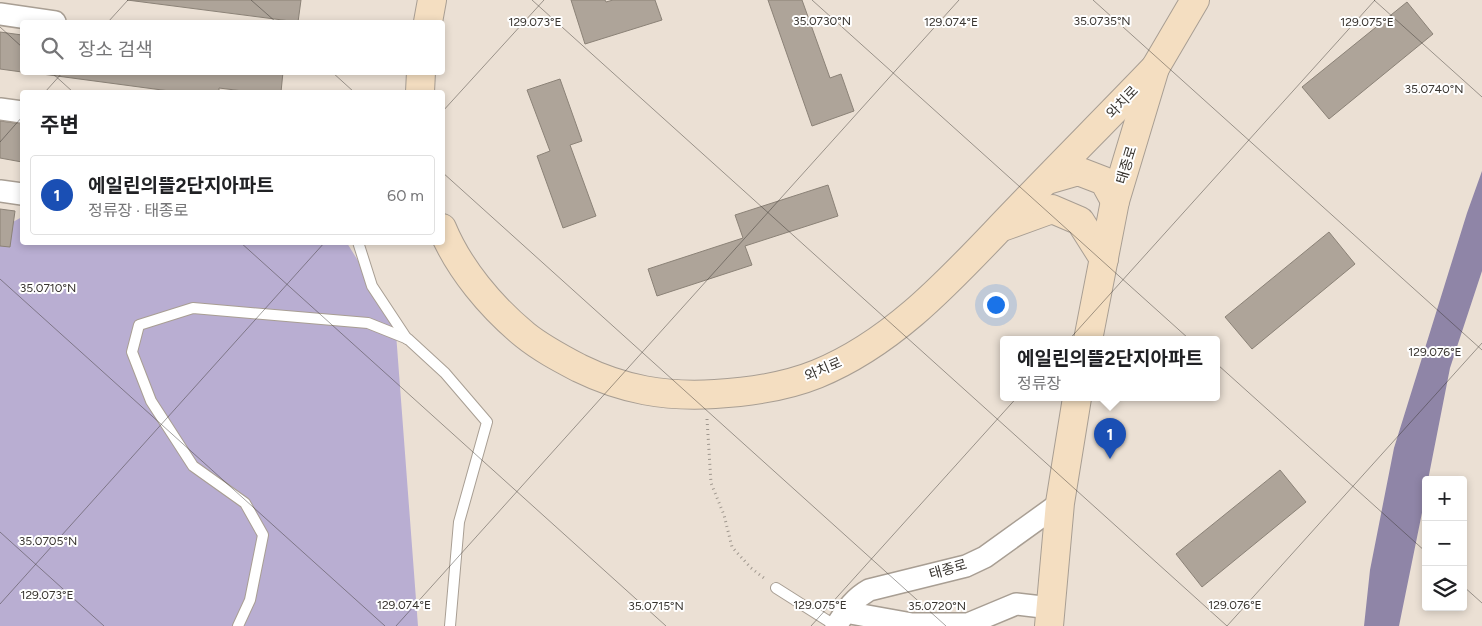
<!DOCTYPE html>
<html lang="ko">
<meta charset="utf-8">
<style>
:root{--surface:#fff;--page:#f6f6f6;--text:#202124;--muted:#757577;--line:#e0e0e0;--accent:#db2777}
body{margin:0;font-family:Figtree,"Noto Sans KR",sans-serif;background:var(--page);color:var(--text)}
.controls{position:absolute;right:15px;bottom:15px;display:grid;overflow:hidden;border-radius:5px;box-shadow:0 2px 8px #0003}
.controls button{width:45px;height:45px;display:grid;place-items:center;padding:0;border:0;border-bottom:1px solid var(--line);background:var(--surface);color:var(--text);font:25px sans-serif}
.you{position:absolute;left:995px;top:304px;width:18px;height:18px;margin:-12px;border:4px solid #fff;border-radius:50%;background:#1a73e8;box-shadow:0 0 0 8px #1a73e833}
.badge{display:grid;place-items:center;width:32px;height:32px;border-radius:50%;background:var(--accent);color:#fff;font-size:16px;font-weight:700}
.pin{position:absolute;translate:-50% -41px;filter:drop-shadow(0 1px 2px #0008)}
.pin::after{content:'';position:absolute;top:26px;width:18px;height:15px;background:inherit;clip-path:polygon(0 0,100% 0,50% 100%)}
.popup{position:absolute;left:1000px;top:336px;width:220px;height:65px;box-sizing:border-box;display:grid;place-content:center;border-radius:5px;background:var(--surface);filter:drop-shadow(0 1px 4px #0005);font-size:16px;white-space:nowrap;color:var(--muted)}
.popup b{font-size:19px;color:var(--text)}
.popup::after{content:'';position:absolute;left:50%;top:100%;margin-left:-10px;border:10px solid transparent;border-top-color:var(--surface)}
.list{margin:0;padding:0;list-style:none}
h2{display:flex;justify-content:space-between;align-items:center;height:65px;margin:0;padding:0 20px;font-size:21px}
h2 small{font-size:16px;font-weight:400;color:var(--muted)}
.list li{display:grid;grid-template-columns:32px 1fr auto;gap:15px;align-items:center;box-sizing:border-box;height:80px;margin:0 10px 10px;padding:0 10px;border:1px solid var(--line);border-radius:5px}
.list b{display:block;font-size:19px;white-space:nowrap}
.list p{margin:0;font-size:16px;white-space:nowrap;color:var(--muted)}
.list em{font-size:16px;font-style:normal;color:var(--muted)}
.icon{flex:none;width:28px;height:28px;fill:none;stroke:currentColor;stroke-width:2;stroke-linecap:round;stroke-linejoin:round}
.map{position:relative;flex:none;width:1482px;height:626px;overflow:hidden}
.search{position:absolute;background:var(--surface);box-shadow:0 2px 8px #0003;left:20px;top:20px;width:425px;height:55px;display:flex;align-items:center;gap:12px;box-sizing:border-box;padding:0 18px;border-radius:5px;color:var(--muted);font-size:19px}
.panel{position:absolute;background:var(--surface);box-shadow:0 2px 8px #0003;left:20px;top:90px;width:425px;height:155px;border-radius:5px}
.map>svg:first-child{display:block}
.forest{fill:#b9aed2}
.water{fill:#8f85a7}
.building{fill:#aea499;stroke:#8b8277}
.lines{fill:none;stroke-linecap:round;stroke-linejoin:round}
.lane-casing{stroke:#a89e93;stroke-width:12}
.street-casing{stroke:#a89e93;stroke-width:24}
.secondary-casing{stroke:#a89e93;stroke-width:30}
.path{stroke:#9f978e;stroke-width:3;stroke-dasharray:1 4;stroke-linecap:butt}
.lane{stroke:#fff;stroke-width:10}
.street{stroke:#fff;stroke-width:21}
.secondary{stroke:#f4dec1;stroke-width:28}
.ticks{fill:none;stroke:#38342f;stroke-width:1;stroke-opacity:0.45}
.labels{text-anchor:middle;stroke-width:4;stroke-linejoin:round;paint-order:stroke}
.street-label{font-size:14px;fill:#38342f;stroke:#fff}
.ticks-label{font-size:12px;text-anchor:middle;fill:#38342f;stroke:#fff;stroke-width:4;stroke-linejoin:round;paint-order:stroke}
</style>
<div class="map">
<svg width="1482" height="626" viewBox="0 0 1482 626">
<rect width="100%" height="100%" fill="#ebe0d4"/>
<!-- forest -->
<path class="forest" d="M22,217V242L347,243L395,320L418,626H0V229Z"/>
<!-- water -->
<path class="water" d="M1482,171V271L1450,368L1428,480H1426V493L1399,626H1364L1370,570L1394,448L1467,213Z"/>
<!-- building -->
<g class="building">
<path d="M127,0H301L298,22Z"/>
<path d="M571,0H605L606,2L613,0H655L662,20L585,44Z"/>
<path d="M768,0H802L830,78L841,74L854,111L812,126Z"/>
<path d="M1407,2L1433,34L1329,119L1302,87Z"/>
<path d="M0,32L22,35V72L0,69Z"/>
<path d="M27,72H283L281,92H251L219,88V92H177Z"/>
<path d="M560,79L582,141L570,145L596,216L563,228L537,156L550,151L527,90Z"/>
<path d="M0,121L22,124V162L0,158Z"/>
<path d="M828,185L838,216L745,246L752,265L657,296L648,269L743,238L735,215Z"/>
<path d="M0,209L15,211L10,247L0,246Z"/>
<path d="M1329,232L1355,264L1252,349L1225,317Z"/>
<path d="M1280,470L1306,502L1202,587L1176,554Z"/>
</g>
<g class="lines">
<defs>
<g id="lane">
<path d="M358,242L372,286L407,339"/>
<path d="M776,588L836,626"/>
<path d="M238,626L250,600L263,535L245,503L193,466L151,401L132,352L139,325L193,308L368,323L408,339L445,373L487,422L459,522L450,626"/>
</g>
<g id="street">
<path d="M0,14L55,22"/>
<path d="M0,109L22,112"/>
<path d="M0,191L22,194"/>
<path d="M845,612L912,624H968L1016,604L1051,608"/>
<path d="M836,626C846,611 853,599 869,590L966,566L985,557L1060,503"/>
</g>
<g id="secondary">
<path d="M428,22L432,0"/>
<path d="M420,92L421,72"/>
<path d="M1047,180L1078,171L1104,181L1115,201"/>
<path d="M1005,226L1052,209L1080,221L1104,259"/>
<path d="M442,228C459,269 491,307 525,335C541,348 560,358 579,368C624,390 665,397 715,394C749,392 785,387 817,374C898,341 957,272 1016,211C1062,163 1109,116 1155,68"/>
<path d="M1088,340L1115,201L1155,68L1195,0"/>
<path d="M1049,626L1060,503L1077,398"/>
</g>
</defs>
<!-- lane casing -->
<use href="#lane" class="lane-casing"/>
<!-- street casing -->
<use href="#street" class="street-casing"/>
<!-- secondary casing -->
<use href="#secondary" class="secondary-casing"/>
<!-- path -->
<path class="path" d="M707,419L711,483L724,515L732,547L751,568L764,578"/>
<!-- lane -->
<use href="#lane" class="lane"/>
<!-- street -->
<use href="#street" class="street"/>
<!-- secondary -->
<use href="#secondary" class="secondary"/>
</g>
<!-- ticks -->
<path class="ticks" d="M251,0L276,22M532,0L1227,626M812,0L1426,552M1093,0L1482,350M1374,0L1482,97M108,22L128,0M0,27L22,47M51,72L73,92M332,72L354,92M45,92L63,72M442,112L544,0M0,142L22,117M442,172L946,626M240,242L666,626M0,279L385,626M0,532L104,626M1463,586L1482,603M0,604L325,242M396,626L959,0M811,626L1375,0M1227,626L1482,343"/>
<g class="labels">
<!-- street labels -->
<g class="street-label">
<text transform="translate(1122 102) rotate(-46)" y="5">와치로</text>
<text transform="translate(1126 165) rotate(-73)" y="5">태종로</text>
<text transform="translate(823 369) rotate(-23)" y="5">와치로</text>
<text transform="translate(948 569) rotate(-16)" y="5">태종로</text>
</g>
</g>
<g class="ticks-label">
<text x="822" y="25">35.0730°N</text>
<text x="1102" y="25">35.0735°N</text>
<text x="535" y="26">129.073°E</text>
<text x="951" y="26">129.074°E</text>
<text x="1367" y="26">129.075°E</text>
<text x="1434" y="93">35.0740°N</text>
<text x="48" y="292">35.0710°N</text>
<text x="1435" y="356">129.076°E</text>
<text x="48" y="545">35.0705°N</text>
<text x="47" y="599">129.073°E</text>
<text x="404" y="609">129.074°E</text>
<text x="820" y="609">129.075°E</text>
<text x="1235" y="609">129.076°E</text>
<text x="656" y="610">35.0715°N</text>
<text x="937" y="610">35.0720°N</text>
</g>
</svg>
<div class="controls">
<button>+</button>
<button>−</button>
<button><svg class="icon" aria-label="layers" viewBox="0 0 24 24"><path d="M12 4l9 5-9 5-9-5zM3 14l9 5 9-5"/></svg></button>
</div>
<div class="you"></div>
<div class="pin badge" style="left:1110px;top:459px;background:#1a4fb4">1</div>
<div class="popup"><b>에일린의뜰2단지아파트</b>정류장</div>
<div class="search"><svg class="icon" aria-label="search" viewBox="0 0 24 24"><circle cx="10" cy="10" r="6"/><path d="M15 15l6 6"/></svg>장소 검색</div>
<section class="panel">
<h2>주변<small></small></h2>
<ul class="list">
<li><span class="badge" style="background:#1a4fb4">1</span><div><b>에일린의뜰2단지아파트</b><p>정류장 · 태종로</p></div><em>60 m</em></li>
</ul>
</section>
</div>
